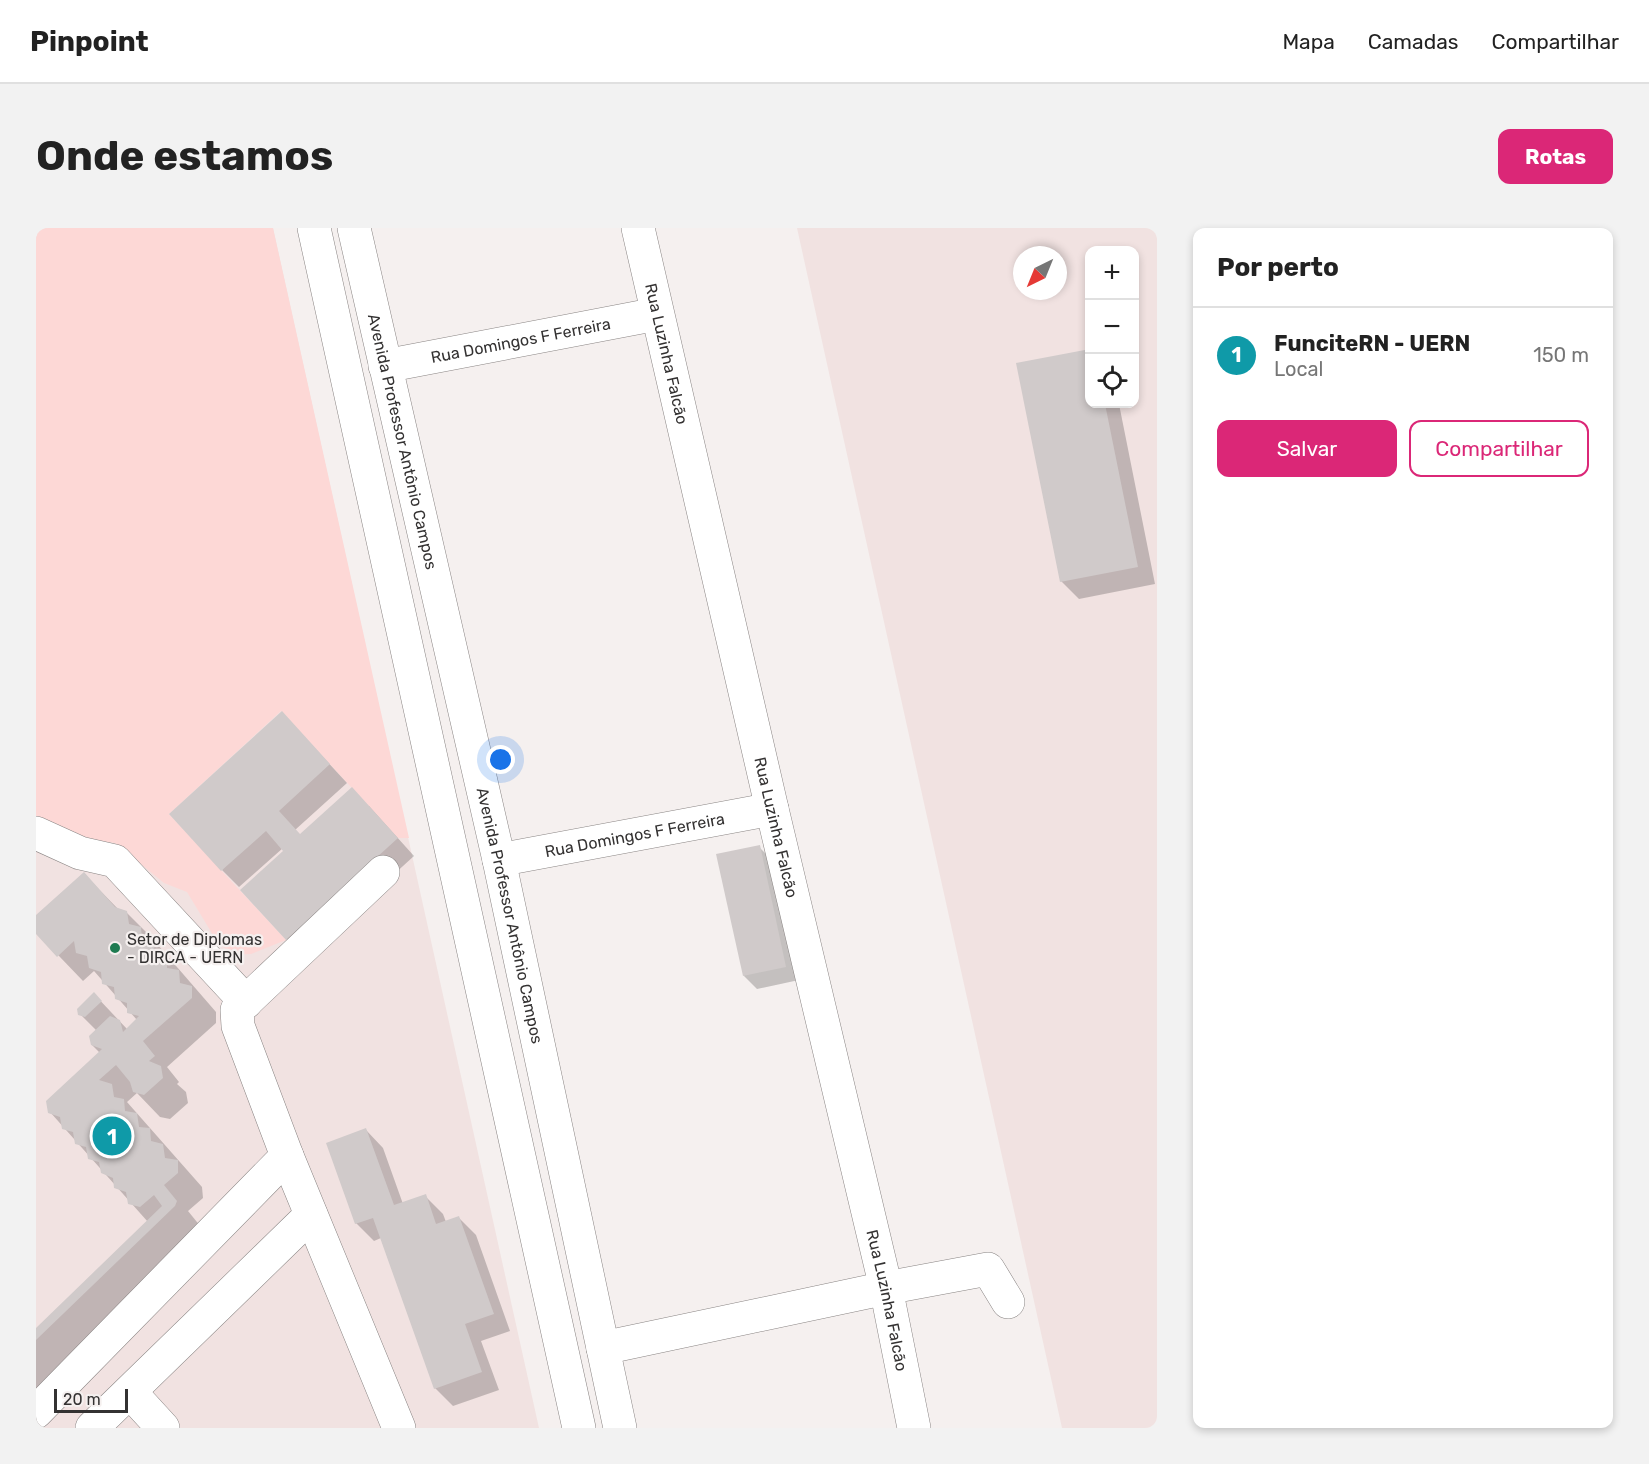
<!DOCTYPE html>
<html lang="pt">
<meta charset="utf-8">
<style>
:root{--surface:#fff;--page:#f2f2f2;--text:#222;--muted:#767676;--line:#e0e0e0;--accent:#db2777}
body{margin:0;font-family:Rubik,sans-serif;background:var(--page);color:var(--text)}
.controls{position:absolute;right:18px;top:18px;display:grid;overflow:hidden;border-radius:12px;box-shadow:0 3px 9px #0003}
.controls button{width:54px;height:54px;display:grid;place-items:center;padding:0;border:0;border-bottom:2px solid var(--line);background:var(--surface);color:var(--text);font:30px sans-serif}
.compass{position:absolute;left:977px;top:18px;width:54px;height:54px;border-radius:50%;background:var(--surface);box-shadow:0 3px 9px #0003;rotate:223deg}
.scale{position:absolute;left:18px;bottom:15px;width:74px;box-sizing:border-box;padding-left:6px;border:3px solid #343232;border-top:0;font-size:16px;line-height:21px;white-space:nowrap;color:#343232;-webkit-text-stroke:4px #f5f0ef;paint-order:stroke}
.you{position:absolute;left:465px;top:532px;width:21px;height:21px;margin:-15px;border:4px solid #fff;border-radius:50%;background:#1a73e8;box-shadow:0 0 0 9px #1a73e833}
.badge{display:grid;place-items:center;width:39px;height:39px;border-radius:50%;background:var(--accent);color:#fff;font-size:20px;font-weight:700}
.pin{position:absolute;translate:-50% -50%;border:3px solid #fff;box-shadow:0 2px 6px #0006}
.list{margin:0;padding:0;list-style:none}
h2{display:flex;justify-content:space-between;align-items:center;height:78px;margin:0;padding:0 24px;font-size:26px}
h2 small{font-size:20px;font-weight:400;color:var(--muted)}
.list li{display:grid;grid-template-columns:39px 1fr auto;gap:18px;align-items:center;box-sizing:border-box;height:96px;padding:0 24px;border-top:2px solid var(--line)}
.list b{display:block;font-size:22px;white-space:nowrap}
.list p{margin:0;font-size:20px;white-space:nowrap;color:var(--muted)}
.list em{font-size:20px;font-style:normal;color:var(--muted)}
.actions{display:flex;gap:12px;padding:18px 24px}
.actions a{flex:1;padding:14px 0;border:2px solid var(--accent);border-radius:12px;text-align:center;font-size:21px;color:var(--accent)}
.actions .main{background:var(--accent);color:#fff}
.icon{flex:none;width:33px;height:33px;fill:none;stroke:currentColor;stroke-width:2;stroke-linecap:round;stroke-linejoin:round}
.map{position:relative;flex:none;width:1121px;height:1200px;overflow:hidden;border-radius:12px}
header{display:flex;align-items:center;gap:36px;box-sizing:border-box;height:84px;padding:0 30px;background:var(--surface);border-bottom:2px solid var(--line)}
header strong{font-size:28px}
nav{display:flex;gap:33px;margin-inline-start:auto;font-size:21px}
.intro{display:flex;align-items:center;justify-content:space-between;box-sizing:border-box;height:144px;padding:0 36px}
h1{margin:0;font-size:42px}
.button{padding:15px 27px;border-radius:12px;background:var(--accent);color:#fff;font-size:21px;font-weight:700}
main{display:flex;gap:36px;padding:0 36px}
aside{flex:1;background:var(--surface);border-radius:12px;box-shadow:0 3px 9px #0003}
.map>svg:first-child{display:block}
.built{fill:#f1e2e1;fill-rule:evenodd}
.green{fill:#fdd8d6}
.shadow{fill:#0003}
.building{fill:#d0caca}
.lines{fill:none;stroke-linecap:round;stroke-linejoin:round}
.minor-casing{stroke:#898483;stroke-width:34}
.minor{stroke:#fff;stroke-width:33}
.poi-dot{fill:#1e7b51;stroke:#f5f0ef;stroke-width:2}
.labels{text-anchor:middle;stroke-width:4.5;stroke-linejoin:round;paint-order:stroke}
.street-label{font-size:16px;fill:#343232;stroke:#f5f0ef}
.poi-label{font-size:16px;fill:#343232;stroke:#f5f0ef;text-anchor:start}
</style>
<header>
<strong>Pinpoint</strong>
<nav><a>Mapa</a><a>Camadas</a><a>Compartilhar</a></nav>
</header>
<div class="intro"><h1>Onde estamos</h1><a class="button">Rotas</a></div>
<main>
<div class="map">
<svg width="1121" height="1200" viewBox="0 0 1121 1200">
<rect width="100%" height="100%" fill="#f5f0ef"/>
<!-- built -->
<g class="built">
<path d="M0,0H237L503,1200H0Z"/>
<path d="M761,0H1121V1200H1026ZM1054,22H1098V176H1054ZM986,27H1022V63H986Z"/>
</g>
<!-- green -->
<path class="green" d="M0,0H237L373,610H362L245,483L133,586L250,712L215,726L195,727L177,707L151,664L128,655L79,615L41,610L0,594Z"/>
<!-- shadow -->
<g class="shadow">
<path d="M1054,176H1083L1119,356L1043,371L1025,353Z"/>
<path d="M263,503L311,555L259,602L264,608L333,578L378,628L268,728L251,711L250,623L247,620L203,659L186,642Z"/>
<path d="M723,619L736,632L763,752L721,761L708,748Z"/>
<path d="M48,646L83,682L90,684L115,709L180,784V795L131,839L143,854L141,856L150,864L152,875L134,891L124,889L101,865L91,874L166,959L167,970L152,983L165,999L0,1162V1102L112,994L14,884L64,825L56,817L60,802L44,786L58,766L91,801L101,792L58,743L47,753L0,704V689Z"/>
<path d="M330,902L347,920L367,976L389,968L407,986L410,994L423,990L440,1007L474,1103L445,1113L463,1162L417,1178L399,1160L345,1010L338,1013L320,995Z"/>
</g>
<!-- building -->
<g class="building">
<path d="M1054,121V176H1069L1102,339L1024,354L980,135Z"/>
<path d="M246,483L294,536L243,583L264,606L316,559L362,610L250,712L204,662L247,623L230,603L185,643L133,586Z"/>
<path d="M724,617L750,739L707,748L680,626Z"/>
<path d="M48,644L79,679L91,683L93,696L105,699L106,711L118,714L119,727L131,728V740L143,742L144,755L156,758V770L107,813L119,828L113,833L125,838L127,850L108,867L97,864L94,854L80,837L63,852L76,856L78,869L88,871L89,883L101,885L103,899L114,900L115,913L127,916L129,930L142,932V945L128,957L141,973L139,978L0,1112V1100L126,978L118,967L104,979L92,976L90,964L78,960L77,950L65,945L63,934L52,931L50,919L39,916L37,904L26,901L24,889L12,885L10,873L66,821L55,817L53,808L74,788L84,792L87,804L103,788L91,785V775L79,771L78,759L66,756L65,744L53,740L51,728L40,725L38,713L21,729L0,706V687Z"/>
<path d="M58,764L66,773L49,789L42,787L41,781Z"/>
<path d="M330,900L358,977L390,966L400,996L423,988L458,1086L429,1096L446,1144L398,1161L337,990L319,996L290,915Z"/>
</g>
<g class="lines">
<defs>
<g id="minor">
<path d="M278,0L543,1200"/>
<path id="s1" d="M318,0L463,632L584,1200"/>
<path id="s2" d="M602,0L736,581L850,1060L878,1200"/>
<path id="s3" d="M349,138L621,86"/>
<path d="M0,605L44,625L79,633L210,774"/>
<path id="s4" d="M463,632L736,581"/>
<path d="M347,644L201,782L202,798L251,928L363,1200"/>
<path d="M567,1120L850,1060L952,1041L972,1074"/>
<path d="M94,1164L127,1200"/>
<path d="M0,1184L251,928"/>
<path d="M56,1200L275,987"/>
</g>
</defs>
<!-- minor casing -->
<use href="#minor" class="minor-casing"/>
<!-- minor -->
<use href="#minor" class="minor"/>
</g>
<!-- markers -->
<circle class="poi-dot" cx="79" cy="720" r="6"/>
<g class="labels">
<!-- street labels -->
<g class="street-label">
<text dy="6" stroke="none"><textPath href="#s3" startOffset="138">Rua Domingos F Ferreira</textPath></text>
<text dy="6" stroke="none"><textPath href="#s2" startOffset="129">Rua Luzinha Falcão</textPath></text>
<text dy="6" stroke="none"><textPath href="#s1" startOffset="219">Avenida Professor Antônio Campos</textPath></text>
<text dy="6" stroke="none"><textPath href="#s2" startOffset="615">Rua Luzinha Falcão</textPath></text>
<text dy="6" stroke="none"><textPath href="#s4" startOffset="138">Rua Domingos F Ferreira</textPath></text>
<text dy="6" stroke="none"><textPath href="#s1" startOffset="705">Avenida Professor Antônio Campos</textPath></text>
<text dy="6" stroke="none"><textPath href="#s2" startOffset="1101">Rua Luzinha Falcão</textPath></text>
</g>
<!-- poi labels -->
<g class="poi-label">
<text x="91" y="717">Setor de Diplomas<tspan x="91" dy="18">- DIRCA - UERN</tspan></text>
</g>
</g>
</svg>
<div class="controls">
<button>+</button>
<button>−</button>
<button><svg class="icon" aria-label="locate" viewBox="0 0 24 24"><circle cx="12" cy="12" r="6"/><path d="M12 2v4M12 18v4M2 12h4M18 12h4"/></svg></button>
</div>
<svg class="compass" viewBox="-18 -18 36 36"><path d="M0-13l5 13h-10z" fill="#e53935"/><path d="M0 13l5-13h-10z" fill="#767676"/></svg>
<div class="scale">20 m</div>
<div class="you"></div>
<div class="pin badge" style="left:76px;top:908px;background:#0f9aa8">1</div>
</div>
<aside>
<h2>Por perto<small></small></h2>
<ul class="list">
<li><span class="badge" style="background:#0f9aa8">1</span><div><b>FunciteRN - UERN</b><p>Local</p></div><em>150 m</em></li>
</ul>
<div class="actions"><a class="main">Salvar</a><a>Compartilhar</a></div>
</aside>
</main>
